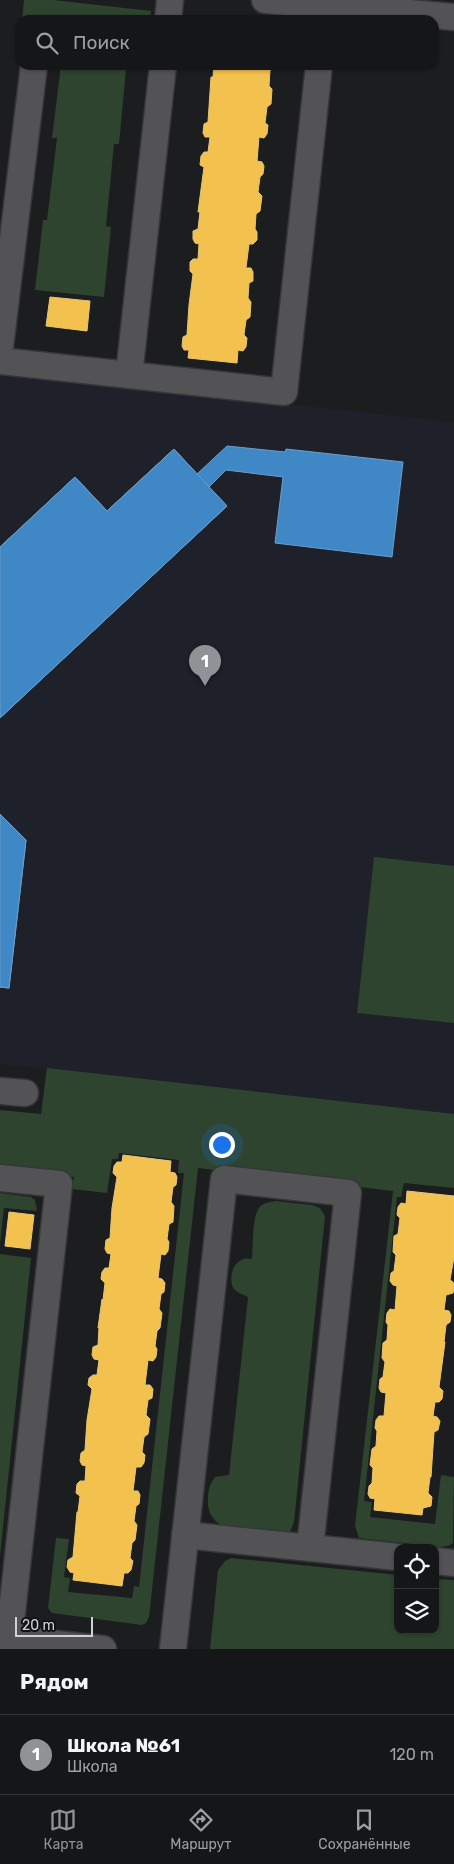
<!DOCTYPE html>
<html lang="ru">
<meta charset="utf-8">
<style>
:root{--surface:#141617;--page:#212324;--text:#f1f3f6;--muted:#9d9fa1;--line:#333536;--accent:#909295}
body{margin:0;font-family:Rubik,sans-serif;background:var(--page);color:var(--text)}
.controls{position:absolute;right:15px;bottom:15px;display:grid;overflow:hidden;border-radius:10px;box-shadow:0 1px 4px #0004}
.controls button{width:45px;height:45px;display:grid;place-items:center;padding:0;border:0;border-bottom:1px solid var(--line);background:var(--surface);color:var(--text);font:25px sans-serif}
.scale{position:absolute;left:15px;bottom:12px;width:78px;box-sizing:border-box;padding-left:5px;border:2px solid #cfd1d4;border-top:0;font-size:14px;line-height:18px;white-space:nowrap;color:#cfd1d4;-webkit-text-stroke:4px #111217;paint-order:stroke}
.you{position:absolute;left:221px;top:1144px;width:18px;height:18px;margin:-12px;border:4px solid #fff;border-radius:50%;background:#1a73e8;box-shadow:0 0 0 8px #1a73e833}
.badge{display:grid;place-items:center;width:32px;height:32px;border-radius:50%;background:var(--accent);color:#fff;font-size:16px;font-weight:700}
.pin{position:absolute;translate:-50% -41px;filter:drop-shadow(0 1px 2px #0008)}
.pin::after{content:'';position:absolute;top:26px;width:18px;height:15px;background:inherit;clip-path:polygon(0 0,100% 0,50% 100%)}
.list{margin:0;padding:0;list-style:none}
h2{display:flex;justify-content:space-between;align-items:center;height:65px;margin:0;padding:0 20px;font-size:21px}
h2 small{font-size:16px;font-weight:400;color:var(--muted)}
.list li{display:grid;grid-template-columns:32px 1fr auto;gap:15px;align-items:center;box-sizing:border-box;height:80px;padding:0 20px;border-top:1px solid var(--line)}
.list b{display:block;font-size:19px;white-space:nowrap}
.list p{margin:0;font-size:16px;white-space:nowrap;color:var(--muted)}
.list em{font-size:16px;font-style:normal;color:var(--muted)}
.icon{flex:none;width:28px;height:28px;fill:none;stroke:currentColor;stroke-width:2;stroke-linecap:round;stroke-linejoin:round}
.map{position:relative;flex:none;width:454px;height:1649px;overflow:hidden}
.search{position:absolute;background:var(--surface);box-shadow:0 1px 4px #0004;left:15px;right:15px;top:15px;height:55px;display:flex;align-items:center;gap:12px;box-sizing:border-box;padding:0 18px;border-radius:15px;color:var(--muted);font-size:19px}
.sheet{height:145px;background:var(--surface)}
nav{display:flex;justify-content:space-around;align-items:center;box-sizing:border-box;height:70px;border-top:1px solid var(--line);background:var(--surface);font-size:14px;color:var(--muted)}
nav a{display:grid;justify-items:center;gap:2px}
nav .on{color:var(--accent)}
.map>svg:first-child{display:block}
.built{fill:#1e212a}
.green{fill:#2e442f}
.homes{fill:#f2c14e;stroke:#e8c676}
.schools{fill:#3f88c5;stroke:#6a9eca}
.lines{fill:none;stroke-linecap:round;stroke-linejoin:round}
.minor-casing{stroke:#363739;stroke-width:29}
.minor{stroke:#535355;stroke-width:26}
</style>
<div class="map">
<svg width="454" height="1649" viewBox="0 0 454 1649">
<rect width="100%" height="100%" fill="#1b1d1f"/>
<!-- built -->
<path class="built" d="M0,373L454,422V1115L0,1064Z"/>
<!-- green -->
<g class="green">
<path d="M24,0H53L151,11L150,20H22Z"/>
<path d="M61,65H124L126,69L119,144H114L106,226L111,227L104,297L35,290L43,220H47L57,138H52Z"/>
<path d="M374,857L454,866V1023L357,1013Z"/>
<path d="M47,1068L454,1114V1188L404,1183L401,1197H397L364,1501L372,1502L370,1517L435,1524L441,1475L454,1477L453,1543L448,1546L439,1547L359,1538L355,1526L393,1191L198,1168L149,1617L146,1623L142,1625L52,1613L48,1608L56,1538L69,1539L64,1577L70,1578L68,1592L132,1598L134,1586L139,1587L184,1173H178L179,1160L119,1153L118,1159H112L107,1193L72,1189L74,1177L0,1168V1110L41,1114Z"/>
<path d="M0,1193L31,1197L35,1200L37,1211L4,1208L0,1244Z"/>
<path d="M276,1201L312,1205L320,1208L325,1216L294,1522L290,1532L281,1538C256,1534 204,1535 208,1498C208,1490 210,1484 215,1477L229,1475L248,1297C244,1295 238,1293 234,1289C228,1280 232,1262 244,1259C246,1258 249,1259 252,1259C253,1246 252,1218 259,1208C262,1203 270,1202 276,1201Z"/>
<path d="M0,1254L31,1258L0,1556Z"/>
<path d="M231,1558L398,1575V1630H435V1579L454,1580V1649H210L218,1570L225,1561Z"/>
</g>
<!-- homes -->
<g class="homes">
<path d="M214,65H274V68L270,70L269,86L272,89L271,104L267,107L265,123L268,125L267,134L264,138L259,137L257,161L262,162L264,166L263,174L260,177L258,192L262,196L260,211L256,214L255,229L257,232V240L253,244H249L246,268H251L253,272V281L249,283L248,298L251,302L250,317L246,320L244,335L247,338L246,347L243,351L238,350L237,363L188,358L189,350H184L182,346L183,337L187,335L189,305L193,274L190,271V262L193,259H198L199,244L195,243L193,239V231L198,229L200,212H198L204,167L200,165L201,156L204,152H208L210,137H205L203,133L204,124L208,122L211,77H213Z"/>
<path d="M50,297L90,301L87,331L46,326Z"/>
<path d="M123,1155L171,1161L170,1172L175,1173L177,1177L176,1185L173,1187L171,1202L174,1206L173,1222L169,1224L167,1239L169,1242L168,1251L165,1255L161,1254L158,1278L162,1279L165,1283L164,1292L161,1294L159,1309L162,1313L160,1328L157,1331L155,1346L157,1349L156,1357L153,1361L148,1360L145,1385H150L153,1389L152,1398L148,1400L146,1415L150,1419L148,1434L144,1437L142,1452L145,1455L144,1463L141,1467H136L133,1491H138L140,1495L139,1504L136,1506L134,1521L137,1525L135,1540L132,1543L130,1558L133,1561L131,1570L128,1573H124L122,1586L73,1580L74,1573L70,1572L67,1567L68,1560L73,1557L77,1512H78L80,1496L76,1493L77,1484L80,1481H85L86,1466L82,1465L80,1461L81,1453L85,1450L87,1420L92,1389L88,1385L89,1378L93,1375H97L99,1360L94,1359L92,1355L93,1347L98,1345L99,1328H98L102,1299L103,1300L105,1283L101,1279L102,1272L105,1268H109L111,1254L107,1253L105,1249L106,1240L110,1238L112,1208L117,1177L113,1173L114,1166L117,1162H122Z"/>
<path d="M407,1191L454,1196V1257L450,1280L453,1282L454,1287L453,1293L446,1295L444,1310L449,1311L451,1315L450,1322L446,1325L444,1342H445L439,1387L443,1391L442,1399L439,1402H435L433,1416L437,1417L440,1421L438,1430L434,1432L431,1477H430L428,1493L432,1497L431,1506L423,1508L422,1515L374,1510L375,1499L370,1498L368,1494L369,1486L372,1483L373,1468L370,1465L372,1449L376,1446L377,1431L375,1428L376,1420L379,1416H384L386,1393L381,1392L379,1388L380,1379L383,1377L385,1362L382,1358L383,1343L387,1340L388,1325L386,1322L387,1313L390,1309L395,1310L397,1286L393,1285L390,1281L391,1273L394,1271L396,1255L393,1252L394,1236L398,1234L400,1218L397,1215L398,1207L401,1203L406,1204Z"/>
<path d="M9,1212L34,1215L30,1249L5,1246Z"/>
</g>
<!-- schools -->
<g class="schools">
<path d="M227,446L285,452L286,449L403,462L392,557L275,543L283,477L226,470L209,487L227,506L0,718V547L75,477L107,511L174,449L197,474Z"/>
<path d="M174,449L227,506L0,718V547L75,477L107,511Z"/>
<path d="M0,814L26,840L9,988L0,987Z"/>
<path d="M0,814L26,840L9,988L0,987Z"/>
</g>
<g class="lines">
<defs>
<g id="minor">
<path d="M265,0L454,17"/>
<path d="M168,20L170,0"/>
<path d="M0,347L34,65"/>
<path d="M0,361L284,392L319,65"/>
<path d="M129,375L163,65"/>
<path d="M0,1091L25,1093"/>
<path d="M0,1178L59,1184L9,1639"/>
<path d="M185,1535L398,1557"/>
<path d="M435,1561L454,1563"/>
<path d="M0,1638L103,1649"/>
<path d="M173,1649L224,1179L348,1193L310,1548"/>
</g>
</defs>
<!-- minor casing -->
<use href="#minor" class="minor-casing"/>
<!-- minor -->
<use href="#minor" class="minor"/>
</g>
</svg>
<div class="controls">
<button><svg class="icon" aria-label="locate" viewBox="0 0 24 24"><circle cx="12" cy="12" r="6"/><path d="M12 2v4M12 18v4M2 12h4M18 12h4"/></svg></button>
<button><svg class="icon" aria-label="layers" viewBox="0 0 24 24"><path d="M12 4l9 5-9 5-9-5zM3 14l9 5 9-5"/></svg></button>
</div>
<div class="scale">20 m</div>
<div class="you"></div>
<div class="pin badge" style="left:205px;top:686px">1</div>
<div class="search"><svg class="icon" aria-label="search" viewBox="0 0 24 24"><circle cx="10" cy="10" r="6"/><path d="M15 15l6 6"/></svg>Поиск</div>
</div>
<section class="sheet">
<h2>Рядом<small></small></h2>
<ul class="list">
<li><span class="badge">1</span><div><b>Школа №61</b><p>Школа</p></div><em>120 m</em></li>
</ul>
</section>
<nav>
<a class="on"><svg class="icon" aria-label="map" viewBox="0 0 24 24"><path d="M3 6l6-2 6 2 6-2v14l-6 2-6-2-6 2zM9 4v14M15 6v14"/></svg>Карта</a>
<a><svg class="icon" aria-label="directions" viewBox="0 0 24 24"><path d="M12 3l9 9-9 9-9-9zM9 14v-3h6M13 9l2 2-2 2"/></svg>Маршрут</a>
<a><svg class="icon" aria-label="saved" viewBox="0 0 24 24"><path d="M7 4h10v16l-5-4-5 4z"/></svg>Сохранённые</a>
</nav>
